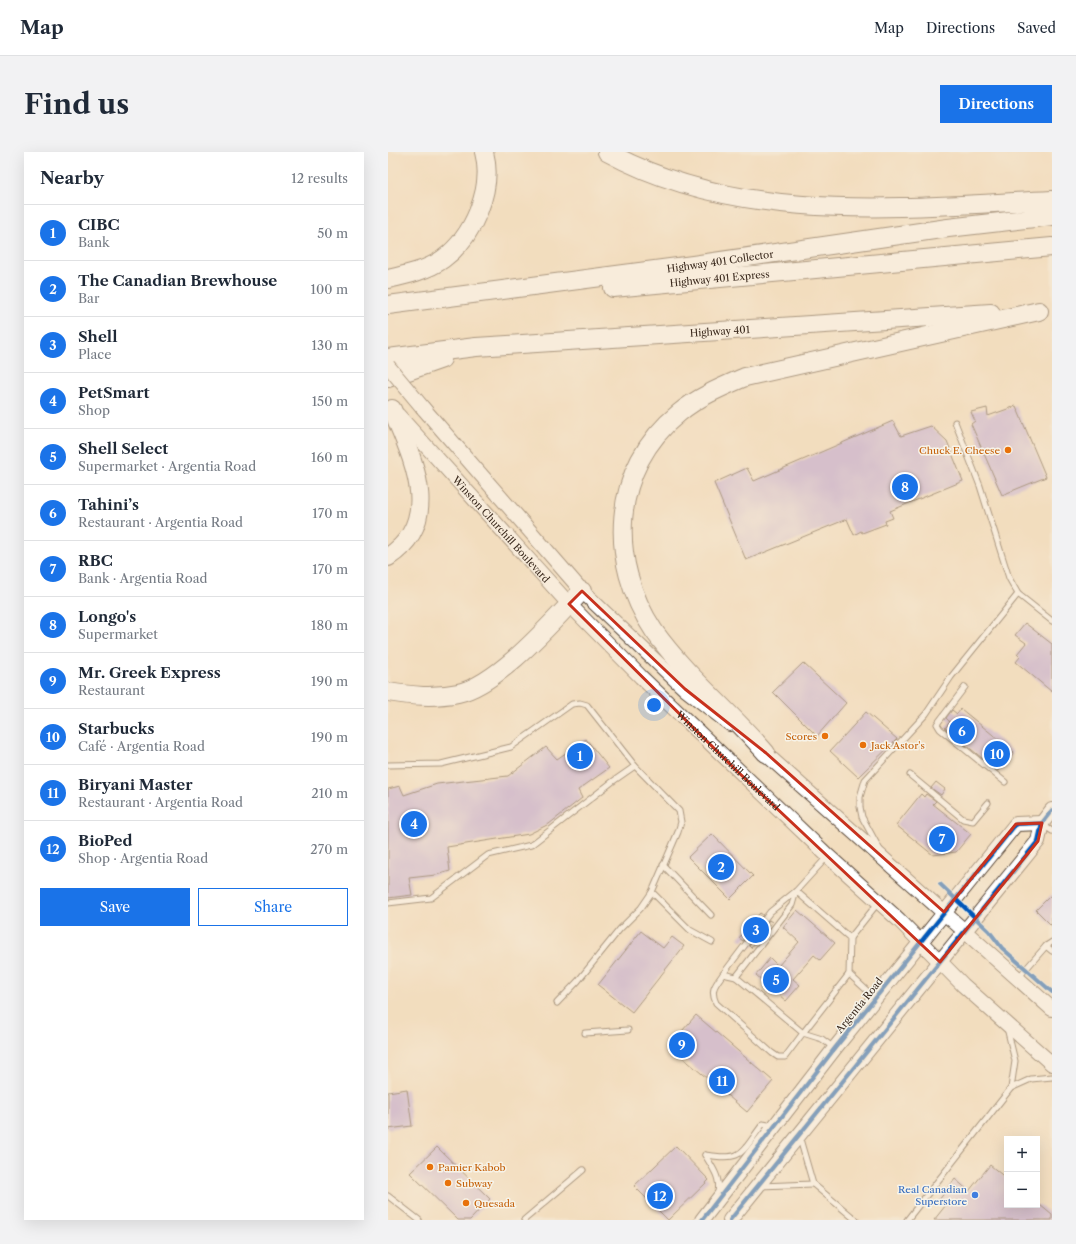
<!DOCTYPE html>
<meta charset="utf-8">
<style>
:root{--surface:#fff;--page:#f2f2f3;--text:#1f2937;--muted:#747a83;--line:#e0e1e3;--accent:#1a73e8}
body{margin:0;font-family:"Libre Caslon Text",serif;background:var(--page);color:var(--text)}
.controls{position:absolute;right:12px;bottom:12px;display:grid;overflow:hidden;border-radius:0px;box-shadow:0 4px 16px #0002}
.controls button{width:36px;height:36px;display:grid;place-items:center;padding:0;border:0;border-bottom:1px solid var(--line);background:var(--surface);color:var(--text);font:20px sans-serif}
.you{position:absolute;left:266px;top:553px;width:14px;height:14px;margin:-10px;border:3px solid #fff;border-radius:50%;background:#1a73e8;box-shadow:0 0 0 6px #1a73e833}
.badge{display:grid;place-items:center;width:26px;height:26px;border-radius:50%;background:var(--accent);color:#fff;font-size:13px;font-weight:700}
.pin{position:absolute;translate:-50% -50%;border:2px solid #fff;box-shadow:0 1px 4px #0006}
.list{margin:0;padding:0;list-style:none}
h2{display:flex;justify-content:space-between;align-items:center;height:52px;margin:0;padding:0 16px;font-size:17px}
h2 small{font-size:13px;font-weight:400;color:var(--muted)}
.list li{display:grid;grid-template-columns:26px 1fr auto;gap:12px;align-items:center;box-sizing:border-box;height:56px;padding:0 16px;border-top:1px solid var(--line)}
.list b{display:block;font-size:15px;white-space:nowrap}
.list p{margin:0;font-size:13px;white-space:nowrap;color:var(--muted)}
.list em{font-size:13px;font-style:normal;color:var(--muted)}
.actions{display:flex;gap:8px;padding:12px 16px}
.actions a{flex:1;padding:9px 0;border:1px solid var(--accent);border-radius:0px;text-align:center;font-size:14px;color:var(--accent)}
.actions .main{background:var(--accent);color:#fff}
.map{position:relative;flex:none;width:664px;height:1068px;overflow:hidden;border-radius:0px}
header{display:flex;align-items:center;gap:24px;box-sizing:border-box;height:56px;padding:0 20px;background:var(--surface);border-bottom:1px solid var(--line)}
header strong{font-size:19px}
nav{display:flex;gap:22px;margin-inline-start:auto;font-size:14px}
.intro{display:flex;align-items:center;justify-content:space-between;box-sizing:border-box;height:96px;padding:0 24px}
h1{margin:0;font-size:28px}
.button{padding:10px 18px;border-radius:0px;background:var(--accent);color:#fff;font-size:14px;font-weight:700}
main{display:flex;gap:24px;padding:0 24px}
aside{flex:1;background:var(--surface);border-radius:0px;box-shadow:0 4px 16px #0002}
.map>svg:first-child{display:block}
.building{fill:#b39cdb}
.lines{fill:none;stroke-linecap:round;stroke-linejoin:round}
.lane-casing{stroke:#564536;stroke-width:7}
.secondary-casing{stroke:#564536;stroke-width:16}
.highway-casing{stroke:#564536;stroke-width:20}
.lane{stroke:#fff;stroke-width:5}
.secondary{stroke:#fff;stroke-width:14}
.highway{stroke:#fff;stroke-width:18}
.secondary-bridge-casing{stroke:#564536;stroke-width:16;stroke-linecap:butt}
.secondary-bridge{stroke:#fff;stroke-width:14}
.cycleway-casing{stroke:#f7f3e8;stroke-width:6}
.cycleway{stroke:#0057b8;stroke-width:4}
.marked{fill:none;stroke:#c8321e;stroke-width:3;stroke-linejoin:round}
.food-dot{fill:#e8710a;stroke:#f7f3e8;stroke-width:1.5}
.shop-dot{fill:#3f7fe0;stroke:#f7f3e8;stroke-width:1.5}
.labels{text-anchor:middle;stroke-width:3;stroke-linejoin:round;paint-order:stroke}
.street-label{font-size:10px;fill:#3b2a1e;stroke:#f7f3e8}
.food-label{font-size:10px;fill:#c56008;stroke:#f7f3e8;text-anchor:start}
.shop-label{font-size:10px;fill:#366cbe;stroke:#f7f3e8;text-anchor:end}
</style>
<header>
<strong>Map</strong>
<nav><a>Map</a><a>Directions</a><a>Saved</a></nav>
</header>
<div class="intro"><h1>Find us</h1><a class="button">Directions</a></div>
<main>
<aside>
<h2>Nearby<small>12 results</small></h2>
<ul class="list">
<li><span class="badge">1</span><div><b>CIBC</b><p>Bank</p></div><em>50 m</em></li>
<li><span class="badge">2</span><div><b>The Canadian Brewhouse</b><p>Bar</p></div><em>100 m</em></li>
<li><span class="badge">3</span><div><b>Shell</b><p>Place</p></div><em>130 m</em></li>
<li><span class="badge">4</span><div><b>PetSmart</b><p>Shop</p></div><em>150 m</em></li>
<li><span class="badge">5</span><div><b>Shell Select</b><p>Supermarket · Argentia Road</p></div><em>160 m</em></li>
<li><span class="badge">6</span><div><b>Tahini’s</b><p>Restaurant · Argentia Road</p></div><em>170 m</em></li>
<li><span class="badge">7</span><div><b>RBC</b><p>Bank · Argentia Road</p></div><em>170 m</em></li>
<li><span class="badge">8</span><div><b>Longo's</b><p>Supermarket</p></div><em>180 m</em></li>
<li><span class="badge">9</span><div><b>Mr. Greek Express</b><p>Restaurant</p></div><em>190 m</em></li>
<li><span class="badge">10</span><div><b>Starbucks</b><p>Café · Argentia Road</p></div><em>190 m</em></li>
<li><span class="badge">11</span><div><b>Biryani Master</b><p>Restaurant · Argentia Road</p></div><em>210 m</em></li>
<li><span class="badge">12</span><div><b>BioPed</b><p>Shop · Argentia Road</p></div><em>270 m</em></li>
</ul>
<div class="actions"><a class="main">Save</a><a>Share</a></div>
</aside>
<div class="map">
<svg width="664" height="1068" viewBox="0 0 664 1068">
<rect width="100%" height="100%" fill="#f7f3e8"/>
<filter id="ink" filterUnits="userSpaceOnUse"><feTurbulence type="fractalNoise" baseFrequency=".025" numOctaves="2"/><feDisplacementMap in="SourceGraphic" scale="8" xChannelSelector="R" yChannelSelector="G"/><feConvolveMatrix kernelMatrix="1 2 1 2 8 2 1 2 1" color-interpolation-filters="sRGB"/></filter>
<filter id="wash" filterUnits="userSpaceOnUse"><feTurbulence type="fractalNoise" baseFrequency=".012" numOctaves="4" result="noise"/><feDisplacementMap in="SourceGraphic" scale="16" xChannelSelector="R" yChannelSelector="G"/><feGaussianBlur stdDeviation="0.9" result="paint"/><feColorMatrix in="noise" values="0 0 0 0 0 0 0 0 0 0 0 0 0 0 0 0 0 1.4 0 .05"/><feComposite in="paint" operator="in"/></filter>
<g filter="url(#wash)">
<rect width="100%" height="100%" fill="#f2ddbe"/>
<g id="blocks">
<!-- building -->
<g class="building">
<path d="M628,254L658,325L614,343L583,272L587,269L583,260L599,256L600,264Z"/>
<path d="M505,269L513,284L543,274L559,289L575,329L502,359L505,366L497,369L498,372L474,381L473,379L466,383L459,367L358,408L326,331L359,316L366,329Z"/>
<path d="M637,471L664,492V540L628,510L632,505L629,502L638,491L627,483Z"/>
<path d="M415,511L458,551L429,584L385,540Z"/>
<path d="M573,557L626,600L610,619L557,576L562,570L558,566L564,558L569,562Z"/>
<path d="M478,560L509,587L470,625L442,599Z"/>
<path d="M198,587L221,616L190,638L194,646L161,672L141,682L59,695L62,719L48,723L21,726L24,743L0,746V637L12,634L16,643L49,632L120,624L158,595L169,607Z"/>
<path d="M548,630L557,637L553,643L543,636Z"/>
<path d="M533,642L536,645L538,642L548,649L545,652L583,682L568,700L545,703L508,673Z"/>
<path d="M324,682L365,724L342,747L300,705Z"/>
<path d="M664,742V774L648,758Z"/>
<path d="M409,758L447,791L432,808L426,803L405,827L412,833L398,849L368,823L382,806L390,814L411,790L395,775Z"/>
<path d="M372,761L375,763L355,789L351,786Z"/>
<path d="M381,768L384,770L363,796L361,794Z"/>
<path d="M253,779L275,796L284,785L296,794L244,860L210,833Z"/>
<path d="M308,863L385,929L359,960L281,894Z"/>
<path d="M19,937L24,974L0,977V940Z"/>
<path d="M288,994L321,1028L280,1068L246,1034Z"/>
<path d="M49,995L102,1047L82,1068H70L22,1021Z"/>
<path d="M602,1013L619,1027V1053H652L664,1063V1068H546L558,1053L551,1048L567,1027L581,1039Z"/>
</g>
</g>
</g>
<g filter="url(#ink)">
<use href="#blocks" fill-opacity="0" stroke="#564536" stroke-width="1"/>
<g class="lines">
<defs>
<g id="lane">
<path d="M567,270L592,334L621,426L630,442L664,469"/>
<path d="M577,535L549,572L552,577L617,630"/>
<path d="M0,613L53,612L123,595L184,552L192,551L199,553L247,614L224,630L143,693L100,703L43,746L0,751"/>
<path d="M522,623L575,667L585,669L600,651"/>
<path d="M655,673L664,679"/>
<path d="M492,698L474,665L472,655V645L477,628L538,562L563,525L630,442"/>
<path d="M439,705L408,739L404,753L348,825L415,881L461,822L462,786L490,751"/>
<path d="M275,713L323,763"/>
<path d="M264,740L302,778L324,790"/>
<path d="M658,794L664,799"/>
<path d="M335,822L382,760L408,739L462,786"/>
<path d="M461,822L487,846"/>
<path d="M348,825L335,822C327,833 322,838 328,851L384,901L390,905H397L415,881L434,887L446,896"/>
<path d="M630,826L658,794L664,790"/>
<path d="M169,851L190,829L232,777L253,756L264,740L290,680L293,670L291,659L247,614"/>
<path d="M620,880L627,909L623,936"/>
<path d="M197,881L240,878"/>
<path d="M412,987L425,1032L468,1068"/>
<path d="M317,1003C356,1009 352,1002 375,972L385,974"/>
<path d="M317,1003C324,1015 333,1026 330,1040"/>
<path d="M372,1034L425,1032"/>
<path d="M0,1044L31,1068"/>
<path d="M136,1068L195,1018"/>
<path d="M519,1068L623,936L643,927L664,925"/>
</g>
<g id="secondary">
<path d="M35,256L194,439L297,537L342,572"/>
<path id="s1" d="M10,263L181,452L253,525L440,704L511,768L575,833L664,912"/>
<path d="M370,595L664,857"/>
<path d="M314,1068L447,896L628,672L654,671"/>
<path d="M342,1068L650,689L654,671L664,658"/>
</g>
<g id="highway">
<path d="M219,0C355,74 515,55 664,48"/>
<path d="M0,127C18,123 40,118 55,107C85,85 106,37 96,0"/>
<path id="s2" d="M225,136L664,95"/>
<path id="s3" d="M0,153L305,113L560,76L664,64"/>
<path id="s4" d="M0,206L88,195L603,161"/>
<path d="M0,226L54,207"/>
<path d="M0,405C57,368 23,304 4,257"/>
<path d="M0,540C24,544 46,546 70,541C111,532 165,469 194,439"/>
<path d="M378,601C342,559 298,524 266,479C219,409 223,316 291,261C310,245 334,235 357,225L651,159"/>
</g>
</defs>
<!-- lane casing -->
<use href="#lane" class="lane-casing"/>
<!-- secondary casing -->
<use href="#secondary" class="secondary-casing"/>
<!-- highway casing -->
<use href="#highway" class="highway-casing"/>
<!-- lane -->
<use href="#lane" class="lane"/>
<!-- secondary -->
<use href="#secondary" class="secondary"/>
<!-- highway -->
<use href="#highway" class="highway"/>
<defs>
<path id="secondary-bridge" d="M0,214L35,256"/>
</defs>
<!-- secondary-bridge casing -->
<use href="#secondary-bridge" class="secondary-bridge-casing"/>
<!-- secondary-bridge -->
<use href="#secondary-bridge" class="secondary-bridge"/>
<defs>
<g id="cycleway">
<path d="M552,732L601,779L614,796L664,840"/>
<path d="M314,1068L447,896L628,672L654,671"/>
<path d="M342,1068L650,689L654,671L664,658"/>
</g>
</defs>
<!-- cycleway casing -->
<use href="#cycleway" class="cycleway-casing"/>
<!-- cycleway -->
<use href="#cycleway" class="cycleway"/>
</g>
</g>
<!-- marked area -->
<path d="M0 0H664V1068H0ZM194,439L297,537L378,601L556,760L628,672L654,671L650,689L552,810L349,619L181,452Z" fill="#f2ddbe" fill-opacity=".55" fill-rule="evenodd"/>
<path class="marked" d="M194,439L297,537L378,601L556,760L628,672L654,671L650,689L552,810L349,619L181,452Z"/>
<!-- markers -->
<g class="food-dot">
<circle cx="620" cy="298" r="4"/>
<circle cx="437" cy="584" r="4"/>
<circle cx="475" cy="593" r="4"/>
<circle cx="42" cy="1015" r="4"/>
<circle cx="60" cy="1031" r="4"/>
<circle cx="78" cy="1051" r="4"/>
</g>
<circle class="shop-dot" cx="587" cy="1043" r="4"/>
<g class="labels">
<!-- street labels -->
<g class="street-label">
<text dy="4" stroke="none"><textPath href="#s3" startOffset="335">Highway 401 Collector</textPath></text>
<text dy="4" stroke="none"><textPath href="#s2" startOffset="107">Highway 401 Express</textPath></text>
<text dy="4" stroke="none"><textPath href="#s4" startOffset="333">Highway 401</textPath></text>
<text dy="4" stroke="none"><textPath href="#s1" startOffset="154">Winston Churchill Boulevard</textPath></text>
<text dy="4" stroke="none"><textPath href="#s1" startOffset="478">Winston Churchill Boulevard</textPath></text>
<text transform="translate(471 853) rotate(-51)" y="4">Argentia Road</text>
</g>
<!-- food labels -->
<g class="food-label">
<text x="612" y="302" text-anchor="end">Chuck E. Cheese</text>
<text x="429" y="588" text-anchor="end">Scores</text>
<text x="483" y="597">Jack Astor's</text>
<text x="50" y="1019">Pamier Kabob</text>
<text x="68" y="1035">Subway</text>
<text x="86" y="1055">Quesada</text>
</g>
<!-- shop labels -->
<g class="shop-label">
<text x="579" y="1041">Real Canadian<tspan x="579" dy="12">Superstore</tspan></text>
</g>
</g>
</svg>
<div class="controls">
<button>+</button>
<button>−</button>
</div>
<div class="you"></div>
<div class="pin badge" style="left:192px;top:604px">1</div>
<div class="pin badge" style="left:333px;top:715px">2</div>
<div class="pin badge" style="left:368px;top:778px">3</div>
<div class="pin badge" style="left:26px;top:672px">4</div>
<div class="pin badge" style="left:388px;top:828px">5</div>
<div class="pin badge" style="left:574px;top:579px">6</div>
<div class="pin badge" style="left:554px;top:687px">7</div>
<div class="pin badge" style="left:517px;top:335px">8</div>
<div class="pin badge" style="left:294px;top:893px">9</div>
<div class="pin badge" style="left:609px;top:602px">10</div>
<div class="pin badge" style="left:334px;top:929px">11</div>
<div class="pin badge" style="left:272px;top:1044px">12</div>
</div>
</main>
